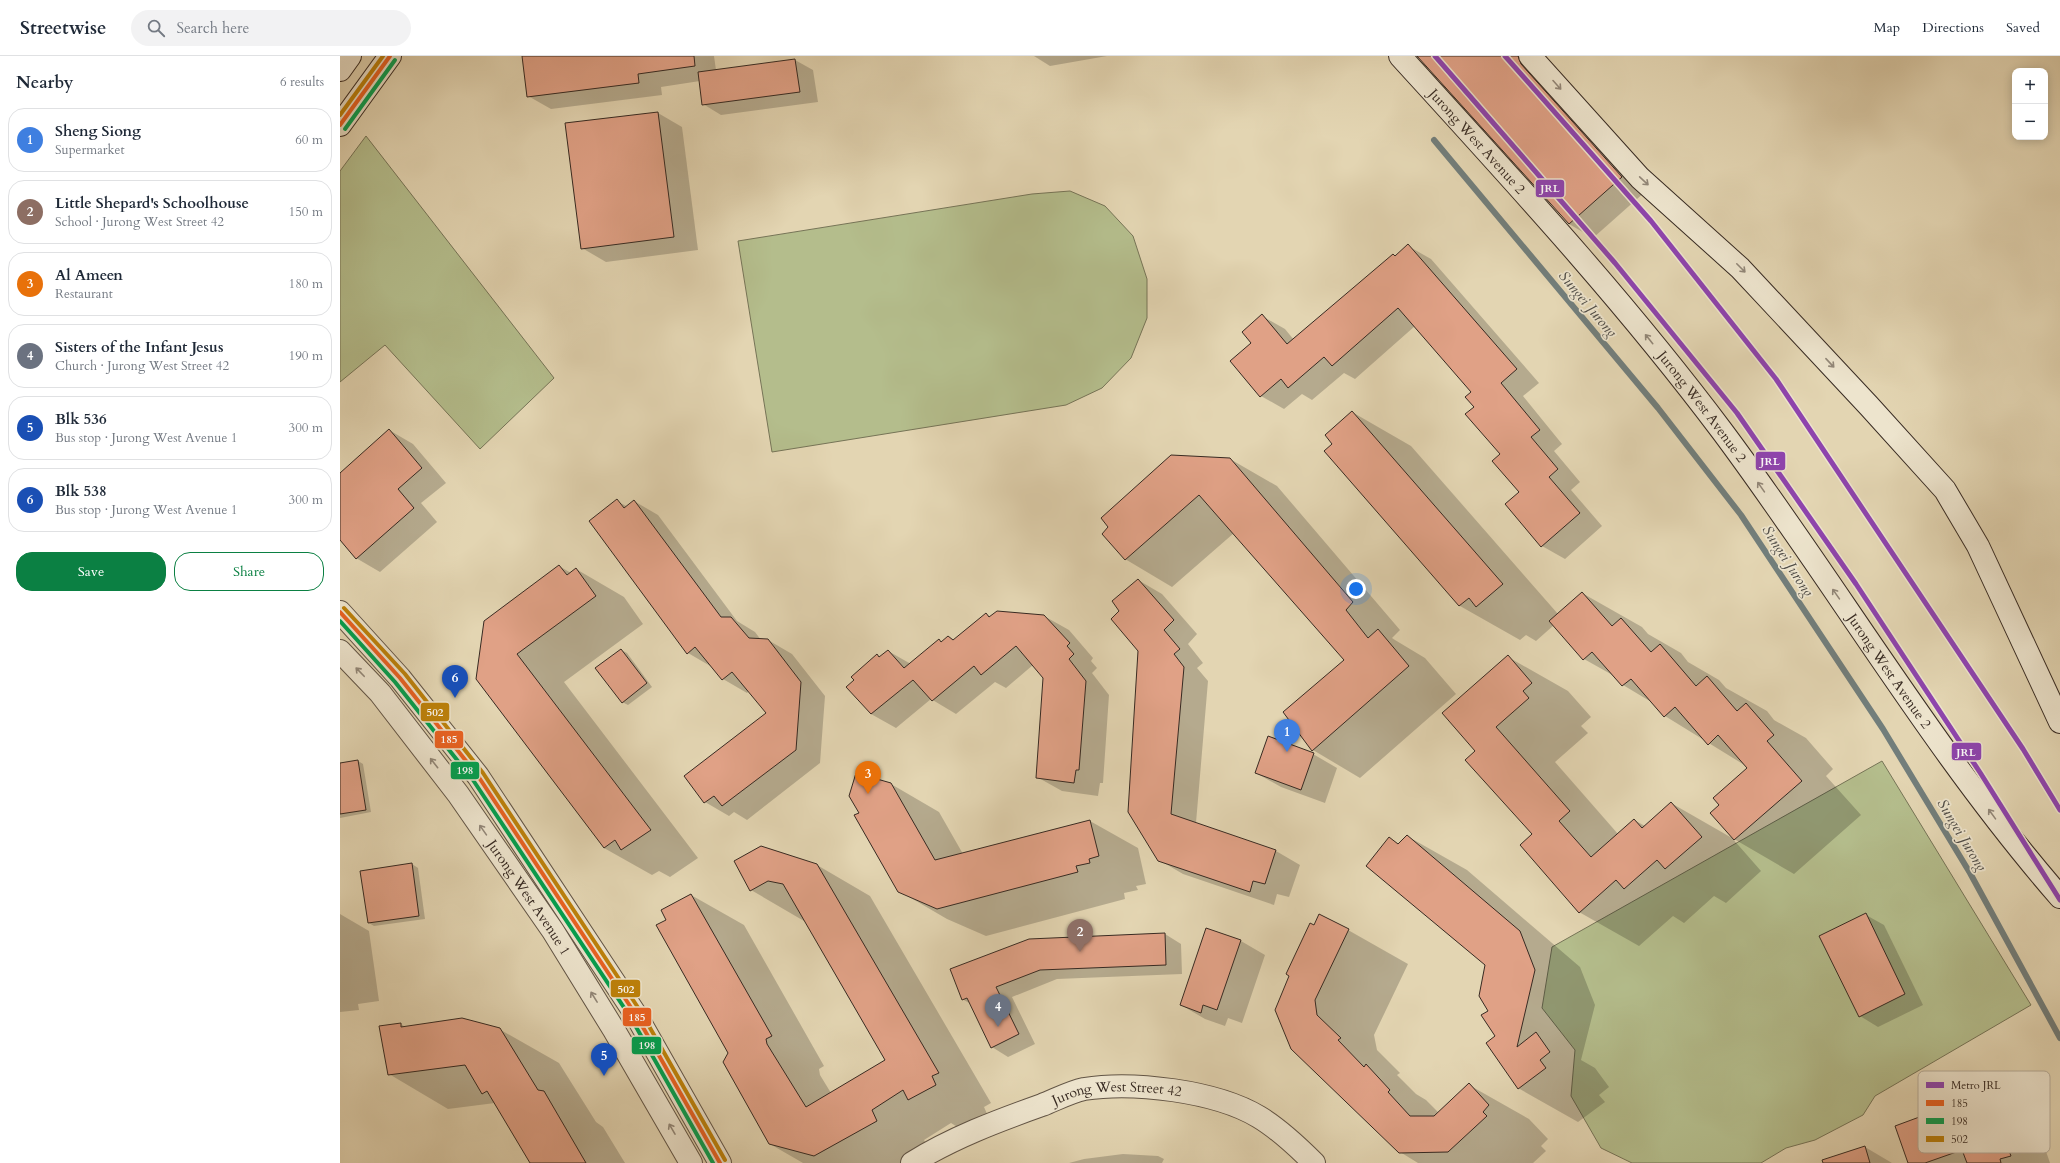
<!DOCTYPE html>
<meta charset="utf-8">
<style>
:root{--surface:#fff;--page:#f2f2f3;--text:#1f2937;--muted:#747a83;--line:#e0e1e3;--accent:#0b8043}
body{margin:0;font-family:Cardo,serif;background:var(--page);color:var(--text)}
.controls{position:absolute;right:12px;top:12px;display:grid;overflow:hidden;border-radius:8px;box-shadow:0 2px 10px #0003}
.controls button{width:36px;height:36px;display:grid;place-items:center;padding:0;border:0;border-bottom:1px solid var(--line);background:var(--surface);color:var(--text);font:20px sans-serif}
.you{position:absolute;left:1016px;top:533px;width:14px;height:14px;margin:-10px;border:3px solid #fff;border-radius:50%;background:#1a73e8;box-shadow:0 0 0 6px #1a73e833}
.badge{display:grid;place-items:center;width:26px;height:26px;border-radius:50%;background:var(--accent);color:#fff;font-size:13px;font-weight:700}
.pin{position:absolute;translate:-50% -33px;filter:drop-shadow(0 1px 2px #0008)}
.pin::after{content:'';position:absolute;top:21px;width:14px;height:12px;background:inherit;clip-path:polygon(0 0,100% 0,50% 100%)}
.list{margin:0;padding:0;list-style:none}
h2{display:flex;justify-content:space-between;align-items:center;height:52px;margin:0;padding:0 16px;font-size:17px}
h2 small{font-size:13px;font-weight:400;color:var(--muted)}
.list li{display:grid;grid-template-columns:26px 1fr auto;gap:12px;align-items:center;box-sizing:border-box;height:64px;margin:0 8px 8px;padding:0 8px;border:1px solid var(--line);border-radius:16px}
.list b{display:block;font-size:15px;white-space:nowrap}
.list p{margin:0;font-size:13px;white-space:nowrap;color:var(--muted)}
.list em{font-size:13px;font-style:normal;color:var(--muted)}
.actions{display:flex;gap:8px;padding:12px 16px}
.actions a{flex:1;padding:9px 0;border:1px solid var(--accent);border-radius:16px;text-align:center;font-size:14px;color:var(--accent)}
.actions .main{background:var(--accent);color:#fff}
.icon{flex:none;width:22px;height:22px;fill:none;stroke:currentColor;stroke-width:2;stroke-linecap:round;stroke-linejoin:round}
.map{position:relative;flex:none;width:1720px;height:1107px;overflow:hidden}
header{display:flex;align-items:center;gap:24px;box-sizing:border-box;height:56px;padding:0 20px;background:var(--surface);border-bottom:1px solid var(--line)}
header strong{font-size:19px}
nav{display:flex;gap:22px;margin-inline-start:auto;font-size:14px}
.search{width:280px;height:36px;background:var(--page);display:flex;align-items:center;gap:10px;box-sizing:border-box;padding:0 14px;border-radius:22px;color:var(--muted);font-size:15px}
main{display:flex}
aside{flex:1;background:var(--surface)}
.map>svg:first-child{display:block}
.green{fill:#b4bd8c;stroke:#767457}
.shadow{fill:#0003}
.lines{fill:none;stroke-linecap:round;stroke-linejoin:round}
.stream{stroke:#727e7b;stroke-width:6}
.building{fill:#e0a186;stroke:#372a22}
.minor-casing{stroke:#625546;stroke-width:24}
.tertiary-casing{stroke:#625546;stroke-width:24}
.secondary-casing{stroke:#372a22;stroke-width:24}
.minor{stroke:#ede4cd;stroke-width:22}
.tertiary{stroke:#ede4cd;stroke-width:22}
.secondary{stroke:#ede4cd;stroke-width:22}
.bus-1-casing{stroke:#ede4cd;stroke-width:7}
.bus-2-casing{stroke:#ede4cd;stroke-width:7}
.bus-3-casing{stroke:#ede4cd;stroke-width:7}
.bus-1{stroke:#e96222;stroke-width:4}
.bus-2{stroke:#03a04f;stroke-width:4}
.bus-3{stroke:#bd810a;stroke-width:4}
.metro-1-casing{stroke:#ede4cd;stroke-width:8}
.metro-1{stroke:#8e44ad;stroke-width:5}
.oneway{stroke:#928778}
.labels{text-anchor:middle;stroke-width:3.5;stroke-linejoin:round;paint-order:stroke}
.street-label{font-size:14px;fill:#372a22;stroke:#ede4cd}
.water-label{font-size:15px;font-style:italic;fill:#504d47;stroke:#ede4cd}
.key{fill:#ede4cd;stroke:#b6ac9a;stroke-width:1}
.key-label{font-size:11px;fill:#372a22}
.line-badge{stroke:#ede4cd;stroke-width:1.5}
.badge-label{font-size:11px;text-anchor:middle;font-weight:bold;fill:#fff}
</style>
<header>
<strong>Streetwise</strong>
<div class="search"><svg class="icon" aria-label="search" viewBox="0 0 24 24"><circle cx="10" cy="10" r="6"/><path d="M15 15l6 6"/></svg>Search here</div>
<nav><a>Map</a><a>Directions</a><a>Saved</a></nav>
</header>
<main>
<aside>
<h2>Nearby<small>6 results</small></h2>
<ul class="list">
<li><span class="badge" style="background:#3f7fe0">1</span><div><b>Sheng Siong</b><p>Supermarket</p></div><em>60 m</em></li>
<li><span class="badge" style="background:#8d6e63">2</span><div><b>Little Shepard's Schoolhouse</b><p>School · Jurong West Street 42</p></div><em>150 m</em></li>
<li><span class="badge" style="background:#e8710a">3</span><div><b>Al Ameen</b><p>Restaurant</p></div><em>180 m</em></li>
<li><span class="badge" style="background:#6b7280">4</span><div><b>Sisters of the Infant Jesus</b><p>Church · Jurong West Street 42</p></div><em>190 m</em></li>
<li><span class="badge" style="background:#1a4fb4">5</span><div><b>Blk 536</b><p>Bus stop · Jurong West Avenue 1</p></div><em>300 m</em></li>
<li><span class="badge" style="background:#1a4fb4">6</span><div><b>Blk 538</b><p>Bus stop · Jurong West Avenue 1</p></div><em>300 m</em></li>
</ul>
<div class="actions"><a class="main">Save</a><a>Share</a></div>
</aside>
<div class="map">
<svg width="1720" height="1107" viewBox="0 0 1720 1107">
<rect width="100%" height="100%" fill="#e3d5b2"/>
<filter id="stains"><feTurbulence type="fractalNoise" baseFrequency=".005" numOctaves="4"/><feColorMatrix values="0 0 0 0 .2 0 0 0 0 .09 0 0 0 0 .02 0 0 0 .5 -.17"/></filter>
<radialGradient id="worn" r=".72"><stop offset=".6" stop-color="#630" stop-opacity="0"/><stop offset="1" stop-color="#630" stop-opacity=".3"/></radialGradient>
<!-- green -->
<g class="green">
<path d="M26,80L214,322L140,393L45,289L0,326V115Z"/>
<path d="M730,135L765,150L793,180L807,223V262L791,302L762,332L726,349L432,396L398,185L692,138Z"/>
<path d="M1542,705L1691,949L1535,1040L1523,1059L1475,1084L1446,1092L1421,1107H1292L1261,1092L1231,1040L1235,994L1202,952L1212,891Z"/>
</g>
<!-- shadow -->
<g class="shadow">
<path d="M183,0H374L376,14L455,4L473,14L478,46L381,59L363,48L360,25L321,31L322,39L211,53L188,40Z"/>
<path d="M694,0H767L710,10Z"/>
<path d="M1078,0H1189L1306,135L1253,182L1229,168Z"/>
<path d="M318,57L342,71L358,194L266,206L242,192Z"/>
<path d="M1068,190L1091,203L1199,327L1183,340L1222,388L1214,395L1240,426L1231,434L1262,470L1225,503L1202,490L1181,436L1161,398L1132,336L1075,270L1015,323L1004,317L972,344L962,338L944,353L921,340L891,305L912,287L922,260L945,273L954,284Z"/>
<path d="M1012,356L1071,390L1218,558L1242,537L1302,571L1308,578L1341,597L1348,606L1379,624L1386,632L1427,655L1434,664L1466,682L1493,713L1486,720L1521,759L1454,818L1394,783L1380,749L1408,712L1406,710L1325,660L1313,647L1283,629L1276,621L1244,603L1214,569L1196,585L1186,579L1180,584L1120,550L985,395L994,388Z"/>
<path d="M49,374L73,388L106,427L81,447L97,466L40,516L16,502L0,484V419Z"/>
<path d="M890,403L937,430L1060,574L1052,582L1055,584L1085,602L1116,638L1020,722L973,694L945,656L1005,604L894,477L832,531L785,503Z"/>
<path d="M277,445L288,451L294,445L318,459L397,565L415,576L421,584H428L452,598L485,640L480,707L407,764L394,756L389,760L365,746L428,657L409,635L407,637L383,623L372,611L348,597L250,465Z"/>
<path d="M219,510L231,517L236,513L284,541L303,568L224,626L358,802L330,821L319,815L312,819L264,792L137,623Z"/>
<path d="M798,524L822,538L857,578L848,588L863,607L857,612L868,625L856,767L936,795L960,809L949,841L937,838L934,849L843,818L819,804L800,595L781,555Z"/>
<path d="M646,558L651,561L704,560L729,574L753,602L751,605L757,612L752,617L769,639L763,727H760L758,740L722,735L697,721L704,622L693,609L666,632L655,626L616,658L591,643L556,672L531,658L515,624L537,599L541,601L548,595L571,608L599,584L602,586L609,581L615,584Z"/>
<path d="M281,594L287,597L312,631L288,649L282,646Z"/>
<path d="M1168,601L1228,635L1251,661L1241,670L1248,677L1215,706L1278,778L1294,764L1305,770L1331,747L1392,782L1421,815L1386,847L1374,840L1344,867L1333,860L1299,890L1239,856L1193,778L1136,696Z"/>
<path d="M973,698L997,712L985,747L941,731L916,717Z"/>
<path d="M18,705L23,708L31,756L0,762V708Z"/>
<path d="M551,728L599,756L623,798L750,765L798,792L806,828L796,830L798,834L784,837L785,843L646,880L607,863L559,835L520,757Z"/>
<path d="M1067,780L1127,814L1240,911L1255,949L1241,1004L1255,1012L1269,1031L1259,1039L1265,1046L1238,1066L1178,1032L1156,980L1149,956L1146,908L1049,782L1059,788Z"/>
<path d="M396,806L477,809L530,840L651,1047L644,1051L648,1060L622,1074L611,1067L584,1084L590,1095L568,1107H463L430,1088L327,865L351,839L404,869L484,1010L479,1013L480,1019L491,1037L547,1004L465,864L464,865L411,834Z"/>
<path d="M72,808L78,812L85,863L34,870L29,867Z"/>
<path d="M0,858L29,875L39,945L18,948L19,954L0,956Z"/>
<path d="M1526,859L1544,869L1583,949L1538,971L1520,960Z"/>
<path d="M974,870L1008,874L1068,908L1034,979L1037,994L1060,1017L1057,1019L1076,1038L1086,1044L1099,1057L1129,1029L1189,1063L1208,1083L1201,1090L1206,1095L1193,1107H1078L1060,1096L952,992Z"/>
<path d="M867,873L901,885L925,899L902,967L888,962L885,970L865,963L841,949Z"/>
<path d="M825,878L841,888L842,918L717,923L672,941L695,988L668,1001L652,991L631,948L622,943L611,913Z"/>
<path d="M61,968L65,971L159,973L219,1007L256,1066L263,1071L285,1107H191L155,1047L108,1053L49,1018Z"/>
<path d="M1639,1040L1699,1075L1710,1107H1569Z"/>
<path d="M1525,1091L1552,1107H1482Z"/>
<path d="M783,1098L818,1100L824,1103L822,1107H729L744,1103Z"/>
</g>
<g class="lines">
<!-- stream -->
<path class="stream" d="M1094,84L1318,352L1401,459L1543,673L1630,817L1720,982"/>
</g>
<!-- building -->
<g class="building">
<path d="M182,0H354L355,10L298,18L299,27L187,41Z"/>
<path d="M1077,0H1178L1181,8L1282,121L1229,168Z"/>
<path d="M455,3L460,36L362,49L358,16Z"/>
<path d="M318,56L334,181L241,193L225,67Z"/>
<path d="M1068,188L1177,313L1161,327L1200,374L1191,381L1218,413L1209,421L1240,457L1201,491L1165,448L1179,436L1152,405L1160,398L1125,358L1134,351L1125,341L1131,336L1058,252L992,310L984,301L948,332L941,323L920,341L890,305L911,287L902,276L922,258L947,288L1053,198L1055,200Z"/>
<path d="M1012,355L1163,528L1136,551L1129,542L1119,550L984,395L992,388L985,379Z"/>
<path d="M49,373L82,412L58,433L74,452L16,503L0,484V417Z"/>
<path d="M831,399L890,402L1013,546L1006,554L1028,582L1038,573L1069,610L972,695L943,656L1004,604L859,439L785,504L762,478L768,471L761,462Z"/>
<path d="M277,443L284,452L294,444L381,561H391L409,582L428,583L461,626L456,694L382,750L374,740L364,747L344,720L426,657L392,616L382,624L355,591L347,598L249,465Z"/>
<path d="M219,509L227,519L236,512L256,540L177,598L311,774L281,794L275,784L264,792L136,623L144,565Z"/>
<path d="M798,523L834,564L824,574L840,593L834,598L844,611L831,758L936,794L925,828L913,825L910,836L818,805L788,756L798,595L771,563L779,555L772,545Z"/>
<path d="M1242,536L1272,570L1281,562L1311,596L1320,588L1356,630L1367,620L1397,655L1406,647L1434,679L1427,685L1462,725L1394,784L1370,757L1379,749L1373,742L1407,712L1378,679L1368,689L1335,651L1324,661L1291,623L1282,630L1252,596L1243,604L1209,565Z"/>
<path d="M657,555L704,559L730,587L727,590L734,598L729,603L746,625L739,714H736L734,727L696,722L703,622L676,590L641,619L634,610L592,645L573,624L531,658L506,631L514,624L511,621L537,598L539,601L548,594L564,612L599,583L601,586L608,580L613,584L646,557L649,561Z"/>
<path d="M281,593L307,627L282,647L255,612Z"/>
<path d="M1168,599L1192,627L1183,635L1189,642L1156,671L1230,755L1219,765L1251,801L1294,763L1302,772L1331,746L1362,781L1325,813L1317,804L1284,833L1276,824L1239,857L1180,789L1192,778L1125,704L1135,695L1102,657Z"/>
<path d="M928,680L974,697L961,734L915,717Z"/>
<path d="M18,704L26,754L0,758V707Z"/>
<path d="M516,717L551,727L595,804L750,764L759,800L749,803L750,807L736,810L738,816L597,853L558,836L514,759L519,757L509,740Z"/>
<path d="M1067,779L1180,875L1195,914L1177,991L1196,976L1210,996L1200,1004L1206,1012L1178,1033L1146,987L1155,980L1141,959L1148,955L1139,940L1145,909L1026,810L1049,781L1058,788Z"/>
<path d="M421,790L477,808L599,1017L592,1020L596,1029L568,1044L563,1034L532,1054L537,1065L474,1100L429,1088L383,1006L388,997L316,869L326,864L321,854L351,838L432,980L426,983L427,988L466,1051L545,1004L443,828L428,825L410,835L394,805Z"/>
<path d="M72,807L79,860L28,867L20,815Z"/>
<path d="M1526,857L1565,938L1519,961L1479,880Z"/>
<path d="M979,858L1009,873L975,944L977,959L1001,982L998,984L1024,1011L1026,1008L1050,1034L1048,1036L1070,1060H1094L1129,1027L1149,1049L1143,1056L1147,1060L1108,1096L1059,1097L951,993L935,954L949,920L946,918L970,867L974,869Z"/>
<path d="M866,872L901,884L877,954L863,949L861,957L840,949Z"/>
<path d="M825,877L826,909L700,914L656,931L679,978L651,992L627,942L622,944L610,913L689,883Z"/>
<path d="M122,962L160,972L198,1034L204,1035L246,1107H190L147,1035L142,1038L125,1009L48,1019L39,970L61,967V971Z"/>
<path d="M1639,1039L1656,1087L1665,1084L1671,1100L1660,1103L1661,1107H1627L1622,1094L1585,1107H1568L1555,1070Z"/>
<path d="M1525,1090L1530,1107H1483L1482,1104Z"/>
</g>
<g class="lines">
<defs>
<g id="minor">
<path id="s1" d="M572,1107C612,1082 657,1065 702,1049C715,1044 730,1036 744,1033C793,1025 876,1035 919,1061C939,1073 957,1090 974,1107"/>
</g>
<g id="tertiary">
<path d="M0,556L60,622L138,720L296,959L380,1107"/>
<path id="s2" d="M0,595L40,637L118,738L213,875L274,974L351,1107"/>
</g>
<g id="secondary">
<path id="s3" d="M1060,0C1171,122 1283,243 1382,375C1497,529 1594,696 1720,841"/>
<path d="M1190,0L1300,122L1400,212L1529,350L1605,434L1638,490L1720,666"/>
<path d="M0,14L10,0"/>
<path d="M0,69L50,0"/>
</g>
</defs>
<!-- minor casing -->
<use href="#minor" class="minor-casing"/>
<!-- tertiary casing -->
<use href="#tertiary" class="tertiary-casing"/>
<!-- secondary casing -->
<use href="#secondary" class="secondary-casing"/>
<!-- minor -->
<use href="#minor" class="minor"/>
<!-- tertiary -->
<use href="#tertiary" class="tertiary"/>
<!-- secondary -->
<use href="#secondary" class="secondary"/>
<defs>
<g id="bus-1">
<path d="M0,69L50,0"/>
<path d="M0,556L60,622L138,720L296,959L380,1107"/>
</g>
<g id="bus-2">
<path d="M5,73L55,4"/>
<path d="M0,565L55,626L133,724L291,962L373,1107"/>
</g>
<g id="bus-3">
<path d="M0,59L43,0"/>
<path d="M4,552L65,618L143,717L301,956L385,1104"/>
</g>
</defs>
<!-- bus-1 casing -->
<use href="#bus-1" class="bus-1-casing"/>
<!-- bus-2 casing -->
<use href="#bus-2" class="bus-2-casing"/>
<!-- bus-3 casing -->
<use href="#bus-3" class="bus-3-casing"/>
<!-- bus-1 -->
<use href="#bus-1" class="bus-1"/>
<!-- bus-2 -->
<use href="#bus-2" class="bus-2"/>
<!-- bus-3 -->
<use href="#bus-3" class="bus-3"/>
<defs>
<g id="metro-1">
<path d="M1095,0L1275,207L1397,357L1516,528L1641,718L1720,844"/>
<path d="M1165,0L1311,165L1436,323L1683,693L1720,754"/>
</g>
</defs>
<!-- metro-1 casing -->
<use href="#metro-1" class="metro-1-casing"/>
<!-- metro-1 -->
<use href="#metro-1" class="metro-1"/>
</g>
<!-- one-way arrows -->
<defs><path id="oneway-shaft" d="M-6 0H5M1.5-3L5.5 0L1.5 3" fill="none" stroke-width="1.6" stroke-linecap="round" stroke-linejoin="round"/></defs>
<g class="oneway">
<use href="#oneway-shaft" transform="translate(1217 29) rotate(48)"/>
<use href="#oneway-shaft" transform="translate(1304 125) rotate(43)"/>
<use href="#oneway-shaft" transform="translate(1401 212) rotate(45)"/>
<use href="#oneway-shaft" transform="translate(1309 283) rotate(-129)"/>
<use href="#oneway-shaft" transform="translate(1490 307) rotate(47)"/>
<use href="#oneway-shaft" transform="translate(1421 431) rotate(-125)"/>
<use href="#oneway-shaft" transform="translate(1496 538) rotate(-125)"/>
<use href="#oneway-shaft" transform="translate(20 616) rotate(-134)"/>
<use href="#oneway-shaft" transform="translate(94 707) rotate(-128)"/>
<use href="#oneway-shaft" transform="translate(1652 758) rotate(-126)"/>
<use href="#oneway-shaft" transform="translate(143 774) rotate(-125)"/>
<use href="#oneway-shaft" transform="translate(254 941) rotate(-122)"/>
<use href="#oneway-shaft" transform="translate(332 1073) rotate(-120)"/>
</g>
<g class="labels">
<!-- street labels -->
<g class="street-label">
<text dy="5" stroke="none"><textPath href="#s3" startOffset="115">Jurong West Avenue 2</textPath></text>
<text dy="5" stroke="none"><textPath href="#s3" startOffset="463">Jurong West Avenue 2</textPath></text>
<text dy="5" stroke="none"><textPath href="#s3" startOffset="787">Jurong West Avenue 2</textPath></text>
<text dy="5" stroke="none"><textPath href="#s2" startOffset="311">Jurong West Avenue 1</textPath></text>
<text dy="5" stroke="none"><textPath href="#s1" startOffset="220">Jurong West Street 42</textPath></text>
</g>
<!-- water labels -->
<g class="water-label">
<text transform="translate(1248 248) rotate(50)" y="5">Sungei Jurong</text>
<text transform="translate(1448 505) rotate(57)" y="5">Sungei Jurong</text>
<text transform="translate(1622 779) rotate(59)" y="5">Sungei Jurong</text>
</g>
</g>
<!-- legend -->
<rect x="1578" y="1015" width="132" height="82" rx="6" class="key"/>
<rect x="1586" y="1026" width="18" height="6" fill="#8e44ad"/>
<rect x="1586" y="1044" width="18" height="6" fill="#e96222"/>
<rect x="1586" y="1062" width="18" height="6" fill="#03a04f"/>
<rect x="1586" y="1080" width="18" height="6" fill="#bd810a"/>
<g class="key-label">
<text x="1611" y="1033">Metro JRL</text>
<text x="1611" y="1051">185</text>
<text x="1611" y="1069">198</text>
<text x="1611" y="1087">502</text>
</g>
<g class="line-badge">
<rect x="1195" y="123" width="30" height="19" rx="4" fill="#8e44ad"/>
<rect x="1415" y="395" width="31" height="20" rx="4" fill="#8e44ad"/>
<rect x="80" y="646" width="30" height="20" rx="4" fill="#bd810a"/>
<rect x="94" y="674" width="30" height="19" rx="4" fill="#e96222"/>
<rect x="1611" y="686" width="31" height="19" rx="4" fill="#8e44ad"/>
<rect x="110" y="705" width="30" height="19" rx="4" fill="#03a04f"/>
<rect x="270" y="923" width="31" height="19" rx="4" fill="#bd810a"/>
<rect x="282" y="951" width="30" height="20" rx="4" fill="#e96222"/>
<rect x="291" y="980" width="31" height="19" rx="4" fill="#03a04f"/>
</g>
<g class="badge-label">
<text x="1210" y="136">JRL</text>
<text x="1430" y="409">JRL</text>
<text x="95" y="660">502</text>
<text x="109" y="687">185</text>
<text x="1626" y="700">JRL</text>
<text x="125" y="718">198</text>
<text x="286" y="937">502</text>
<text x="297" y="965">185</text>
<text x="307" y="993">198</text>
</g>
<rect width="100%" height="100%" filter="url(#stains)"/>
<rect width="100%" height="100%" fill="url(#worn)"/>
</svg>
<div class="controls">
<button>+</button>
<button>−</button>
</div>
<div class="you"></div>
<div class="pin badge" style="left:947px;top:696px;background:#3f7fe0">1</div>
<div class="pin badge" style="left:740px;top:896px;background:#8d6e63">2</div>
<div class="pin badge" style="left:528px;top:738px;background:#e8710a">3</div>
<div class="pin badge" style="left:658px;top:971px;background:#6b7280">4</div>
<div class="pin badge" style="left:264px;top:1020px;background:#1a4fb4">5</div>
<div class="pin badge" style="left:115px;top:642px;background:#1a4fb4">6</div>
</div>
</main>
